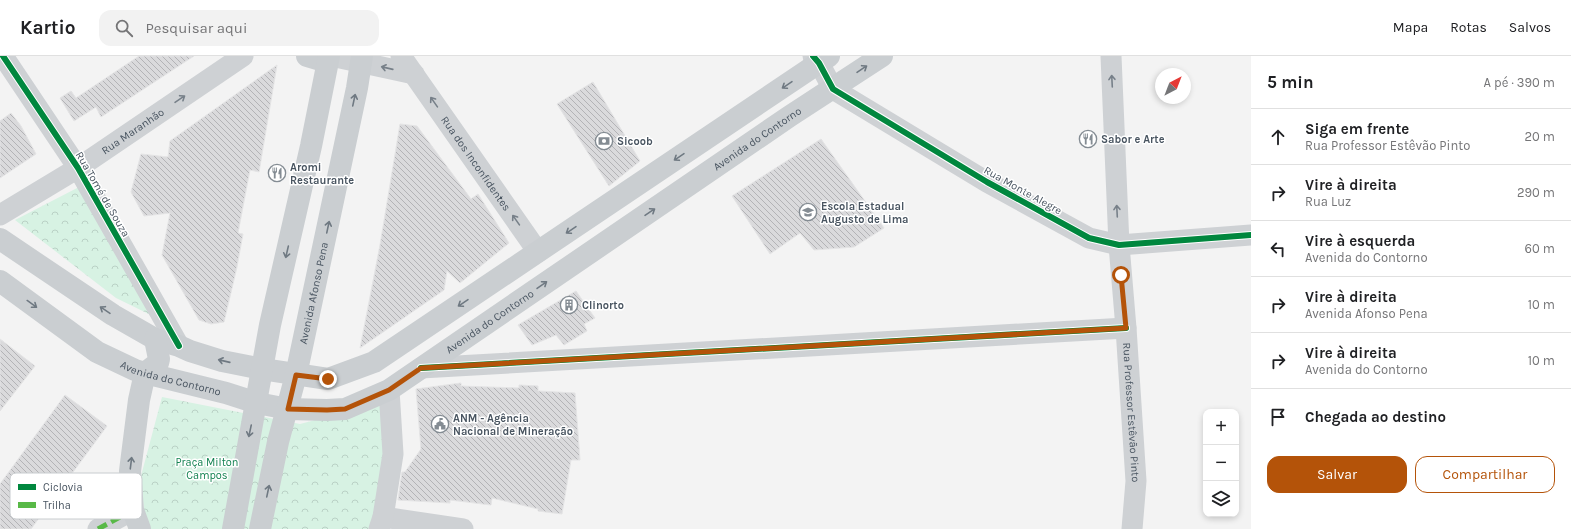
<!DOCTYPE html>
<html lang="pt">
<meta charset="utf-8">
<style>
:root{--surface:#fff;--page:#f2f2f2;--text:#202124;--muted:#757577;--line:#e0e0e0;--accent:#b45309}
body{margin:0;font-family:Karla,sans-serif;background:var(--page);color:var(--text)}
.controls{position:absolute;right:12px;bottom:12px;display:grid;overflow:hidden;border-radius:8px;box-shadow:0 2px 6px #0003}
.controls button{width:36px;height:36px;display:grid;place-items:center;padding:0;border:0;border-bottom:1px solid var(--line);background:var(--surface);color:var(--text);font:20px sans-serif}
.compass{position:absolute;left:1155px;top:12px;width:36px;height:36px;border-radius:50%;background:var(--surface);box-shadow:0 2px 6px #0003;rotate:42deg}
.stop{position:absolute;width:12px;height:12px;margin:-9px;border:3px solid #b45309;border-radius:50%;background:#fff}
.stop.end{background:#b45309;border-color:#fff;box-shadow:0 1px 4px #0008}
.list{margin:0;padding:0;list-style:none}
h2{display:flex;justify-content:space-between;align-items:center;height:52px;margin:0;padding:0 16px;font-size:17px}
h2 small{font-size:13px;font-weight:400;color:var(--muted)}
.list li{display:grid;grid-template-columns:26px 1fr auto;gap:12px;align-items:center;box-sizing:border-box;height:56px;padding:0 16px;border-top:1px solid var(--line)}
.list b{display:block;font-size:15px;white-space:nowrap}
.list p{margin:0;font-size:13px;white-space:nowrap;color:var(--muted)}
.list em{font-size:13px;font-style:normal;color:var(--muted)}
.actions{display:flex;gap:8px;padding:12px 16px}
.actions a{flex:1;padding:9px 0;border:1px solid var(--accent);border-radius:12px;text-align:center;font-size:14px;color:var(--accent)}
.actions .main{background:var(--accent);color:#fff}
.icon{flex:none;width:22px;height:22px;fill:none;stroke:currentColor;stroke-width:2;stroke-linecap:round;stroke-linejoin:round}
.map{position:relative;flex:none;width:1251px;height:473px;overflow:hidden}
header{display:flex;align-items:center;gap:24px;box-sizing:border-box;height:56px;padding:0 20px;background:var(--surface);border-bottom:1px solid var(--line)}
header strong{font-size:19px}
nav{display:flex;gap:22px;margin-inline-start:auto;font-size:14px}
.search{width:280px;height:36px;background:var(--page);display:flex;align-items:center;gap:10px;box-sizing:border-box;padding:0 14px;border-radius:12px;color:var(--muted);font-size:15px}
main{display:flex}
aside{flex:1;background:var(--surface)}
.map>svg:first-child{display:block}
.forest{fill:url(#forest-crowns)}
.building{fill:url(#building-back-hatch);stroke:#e4e4e5}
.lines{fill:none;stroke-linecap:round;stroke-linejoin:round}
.minor{stroke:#ced1d4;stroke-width:21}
.major{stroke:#caced1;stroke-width:22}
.quiet{stroke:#58b947;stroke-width:5;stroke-dasharray:10 5;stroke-linecap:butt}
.cycleway-casing{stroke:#fff;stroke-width:8}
.cycleway{stroke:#00873e;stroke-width:6}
.oneway{stroke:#778089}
.oneway2{stroke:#6f7982}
.route{stroke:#b45309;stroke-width:5}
.labels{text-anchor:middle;stroke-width:3;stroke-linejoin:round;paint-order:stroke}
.street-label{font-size:11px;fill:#485460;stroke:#fff}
.poi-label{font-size:11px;font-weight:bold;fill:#485460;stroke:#fff;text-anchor:start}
.park-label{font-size:11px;fill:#138251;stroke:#fff}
.key{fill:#fff;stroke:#c8cccf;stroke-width:1}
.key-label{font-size:11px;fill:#485460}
</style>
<header>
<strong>Kartio</strong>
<div class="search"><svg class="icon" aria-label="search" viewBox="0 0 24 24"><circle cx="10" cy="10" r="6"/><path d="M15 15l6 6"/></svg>Pesquisar aqui</div>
<nav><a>Mapa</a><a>Rotas</a><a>Salvos</a></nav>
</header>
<main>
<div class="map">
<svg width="1251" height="473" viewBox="0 0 1251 473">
<defs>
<pattern id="forest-crowns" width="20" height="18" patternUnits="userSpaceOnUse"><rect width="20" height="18" fill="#d7f2e3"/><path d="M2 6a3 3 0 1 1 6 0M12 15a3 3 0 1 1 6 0" fill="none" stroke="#bad1c5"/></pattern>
<pattern id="building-back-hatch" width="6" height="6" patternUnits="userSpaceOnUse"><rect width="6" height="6" fill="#dadadc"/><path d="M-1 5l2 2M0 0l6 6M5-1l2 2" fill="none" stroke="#b3b3b6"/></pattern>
</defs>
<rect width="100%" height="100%" fill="#f3f3f3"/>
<!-- forest -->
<g class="forest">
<path d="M79,131L159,263L116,242L15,164Z"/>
<path d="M162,341L300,368L346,356L385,342L392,396L377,473H148L144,455L141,420Z"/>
</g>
<!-- building -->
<g class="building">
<path d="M139,0H194L101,61L96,51L74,65L60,42L71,35L76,42Z"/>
<path d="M277,9L259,116L250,114L238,177L243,178L237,211L224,266L211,268L199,264L162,199L170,157L144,160L131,136L141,98L168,101L170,85Z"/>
<path d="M593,26L640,105L609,130L557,48Z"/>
<path d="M11,57L21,70L36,98L0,122V65Z"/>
<path d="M400,68L417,70L471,143L478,138L509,187L460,227L447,215L444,234L360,292L380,189Z"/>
<path d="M821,83L884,172L854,191L814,194L800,177L770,198L732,140Z"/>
<path d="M576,235L595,262L584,268L587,275L564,289L556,279L532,289L518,269Z"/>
<path d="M0,283L35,310L0,355Z"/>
<path d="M461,327V330L519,332V329L538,330V335L575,337L580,404H571L562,458L538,455V453L492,442L491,449L450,444V447L398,444L402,416H405L421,393L416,333Z"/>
<path d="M65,339L107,370L31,473H0V428Z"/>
</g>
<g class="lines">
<!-- minor -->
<g class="minor">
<path d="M3,0L78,112L179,290"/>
<path d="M331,0L414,18"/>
<path id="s1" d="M401,0L538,196"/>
<path d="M813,0L819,7L833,33L987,126L1089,182L1119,189L1251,179"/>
<path id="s2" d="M1111,0L1119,189L1126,272L1136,425L1132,473"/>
<path id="s3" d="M0,159L78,112L243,0"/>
<path d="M421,312L1126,272"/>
<path d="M383,461L463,473"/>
<path d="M98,473L133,454"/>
<path d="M379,473L383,461L393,398L389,334"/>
</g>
<!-- major -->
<g class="major">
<path d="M307,0L327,6"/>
<path d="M0,183L113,259L155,283L179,290L190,295L222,305L262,313L328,323L374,306L829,0"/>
<path id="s4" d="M0,225L97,296L135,314L145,317L226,337L257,347L288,353L327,354L345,353L389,334L790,60L882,0"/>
<path d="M140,473L133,454L130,415L139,344L145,317L158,307L159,303L155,283"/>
<path d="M233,473L270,269L311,90L329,0"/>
<path id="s5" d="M260,473L278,386L296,319L357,32L362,0"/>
</g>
<!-- quiet -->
<path class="quiet" d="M98,473L133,454"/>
<defs>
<g id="cycleway">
<path d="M3,0L78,112L179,290"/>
<path d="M813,0L819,7L833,33L987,126L1089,182L1119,189L1251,179"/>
<path d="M421,312L1126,272"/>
</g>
</defs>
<!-- cycleway casing -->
<use href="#cycleway" class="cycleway-casing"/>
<!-- cycleway -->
<use href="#cycleway" class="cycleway"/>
</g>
<!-- one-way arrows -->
<defs><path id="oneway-shaft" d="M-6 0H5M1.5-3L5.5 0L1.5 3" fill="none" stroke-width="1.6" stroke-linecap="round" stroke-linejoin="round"/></defs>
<g class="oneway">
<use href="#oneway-shaft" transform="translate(387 12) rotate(-167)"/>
<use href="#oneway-shaft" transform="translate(1112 25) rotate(-93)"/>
<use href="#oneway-shaft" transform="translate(180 43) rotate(-34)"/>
<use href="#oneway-shaft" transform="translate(434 46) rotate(-125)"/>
<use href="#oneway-shaft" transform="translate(1117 155) rotate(-93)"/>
<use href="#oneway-shaft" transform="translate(516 164) rotate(-125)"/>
</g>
<g class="oneway2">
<use href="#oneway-shaft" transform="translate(862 13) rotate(-34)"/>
<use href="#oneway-shaft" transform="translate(787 29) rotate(146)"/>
<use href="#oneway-shaft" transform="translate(354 44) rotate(-78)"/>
<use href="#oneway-shaft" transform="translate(679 101) rotate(146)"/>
<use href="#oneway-shaft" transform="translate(650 156) rotate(-34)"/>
<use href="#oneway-shaft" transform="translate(328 171) rotate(-78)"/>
<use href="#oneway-shaft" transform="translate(571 174) rotate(146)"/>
<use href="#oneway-shaft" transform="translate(287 196) rotate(103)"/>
<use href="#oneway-shaft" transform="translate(542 229) rotate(-35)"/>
<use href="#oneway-shaft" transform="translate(463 247) rotate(146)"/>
<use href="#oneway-shaft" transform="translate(32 248) rotate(36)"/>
<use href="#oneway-shaft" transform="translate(105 254) rotate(-146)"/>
<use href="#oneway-shaft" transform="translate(224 305) rotate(-167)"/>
<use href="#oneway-shaft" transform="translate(250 375) rotate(102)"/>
<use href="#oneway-shaft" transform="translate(131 407) rotate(-83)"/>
<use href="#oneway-shaft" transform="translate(268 435) rotate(-78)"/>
</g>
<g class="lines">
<!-- route -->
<path class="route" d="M328,323L296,319L288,353L327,354L345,353L389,334L421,312L1126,272L1121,219"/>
</g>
<!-- icons -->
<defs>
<symbol id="restaurant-ring" viewBox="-11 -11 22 22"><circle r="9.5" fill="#fff" stroke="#848c93" stroke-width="1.5"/><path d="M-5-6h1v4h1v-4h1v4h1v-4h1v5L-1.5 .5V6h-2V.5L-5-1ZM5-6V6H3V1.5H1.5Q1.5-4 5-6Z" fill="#848c93"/></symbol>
<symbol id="bank-ring" viewBox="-11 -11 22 22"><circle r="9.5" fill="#fff" stroke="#848c93" stroke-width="1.5"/><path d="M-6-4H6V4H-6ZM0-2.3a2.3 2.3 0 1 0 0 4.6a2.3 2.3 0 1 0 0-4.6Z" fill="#848c93"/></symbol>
<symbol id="school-ring" viewBox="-11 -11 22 22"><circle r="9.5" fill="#fff" stroke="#848c93" stroke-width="1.5"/><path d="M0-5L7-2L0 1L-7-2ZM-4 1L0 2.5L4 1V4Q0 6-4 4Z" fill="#848c93"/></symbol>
<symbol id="building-ring" viewBox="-11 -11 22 22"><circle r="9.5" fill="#fff" stroke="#848c93" stroke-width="1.5"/><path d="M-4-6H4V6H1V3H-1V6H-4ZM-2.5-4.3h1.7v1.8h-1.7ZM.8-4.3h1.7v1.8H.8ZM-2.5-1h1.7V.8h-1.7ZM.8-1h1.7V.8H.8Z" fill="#848c93"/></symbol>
<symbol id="civic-ring" viewBox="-11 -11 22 22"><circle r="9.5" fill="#fff" stroke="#848c93" stroke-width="1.5"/><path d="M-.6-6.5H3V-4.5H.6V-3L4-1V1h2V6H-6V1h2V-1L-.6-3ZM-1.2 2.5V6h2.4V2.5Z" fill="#848c93"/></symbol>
</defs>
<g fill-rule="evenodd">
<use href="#restaurant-ring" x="1078" y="73" width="20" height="20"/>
<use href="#bank-ring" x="594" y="75" width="20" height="20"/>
<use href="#restaurant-ring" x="267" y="107" width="20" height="20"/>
<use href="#school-ring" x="798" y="146" width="20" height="20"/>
<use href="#building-ring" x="559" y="239" width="20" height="20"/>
<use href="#civic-ring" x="430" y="358" width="20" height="20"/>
</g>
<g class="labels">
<!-- street labels -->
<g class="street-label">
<text dy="4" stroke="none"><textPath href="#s3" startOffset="157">Rua Maranhão</textPath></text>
<text dy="4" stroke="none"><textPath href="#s4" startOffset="871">Avenida do Contorno</textPath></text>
<text dy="4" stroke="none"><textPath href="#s1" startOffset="131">Rua dos Inconfidentes</textPath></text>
<text transform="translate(1023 134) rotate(29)" y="4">Rua Monte Alegre</text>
<text transform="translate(103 138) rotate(60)" y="4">Rua Tomé de Souza</text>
<text dy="4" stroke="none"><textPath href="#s5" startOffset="242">Avenida Afonso Pena</textPath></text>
<text dy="4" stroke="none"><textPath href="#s4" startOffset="547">Avenida do Contorno</textPath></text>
<text dy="4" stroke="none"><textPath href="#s4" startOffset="199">Avenida do Contorno</textPath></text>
<text dy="4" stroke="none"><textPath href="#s2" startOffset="357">Rua Professor Estêvão Pinto</textPath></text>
</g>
<!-- poi labels -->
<g class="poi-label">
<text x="1101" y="87">Sabor e Arte</text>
<text x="617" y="89">Sicoob</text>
<text x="290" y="115">Aromi<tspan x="290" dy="13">Restaurante</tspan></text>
<text x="821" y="154">Escola Estadual<tspan x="821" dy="13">Augusto de Lima</tspan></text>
<text x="582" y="253">Clinorto</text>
<text x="453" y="366">ANM - Agência<tspan x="453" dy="13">Nacional de Mineração</tspan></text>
</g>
<!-- park labels -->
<g class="park-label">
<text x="207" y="410">Praça Milton<tspan x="207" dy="13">Campos</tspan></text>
</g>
</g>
<!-- legend -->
<rect x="10" y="417" width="132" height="46" rx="6" class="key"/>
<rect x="18" y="428" width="18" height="6" fill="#00873e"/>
<rect x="18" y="446" width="18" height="6" fill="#58b947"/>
<g class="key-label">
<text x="43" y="435">Ciclovia</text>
<text x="43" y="453">Trilha</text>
</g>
</svg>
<div class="controls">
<button>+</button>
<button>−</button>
<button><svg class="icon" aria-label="layers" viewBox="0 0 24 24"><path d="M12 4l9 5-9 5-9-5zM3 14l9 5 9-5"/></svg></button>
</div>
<svg class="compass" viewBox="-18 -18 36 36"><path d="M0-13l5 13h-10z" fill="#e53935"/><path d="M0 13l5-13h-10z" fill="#757577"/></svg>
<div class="stop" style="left:1121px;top:219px"></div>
<div class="stop end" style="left:328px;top:323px"></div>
</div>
<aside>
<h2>5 min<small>A pé · 390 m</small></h2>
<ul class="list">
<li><svg class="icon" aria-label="ahead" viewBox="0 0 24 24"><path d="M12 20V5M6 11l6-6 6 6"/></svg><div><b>Siga em frente</b><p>Rua Professor Estêvão Pinto</p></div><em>20 m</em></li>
<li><svg class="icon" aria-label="right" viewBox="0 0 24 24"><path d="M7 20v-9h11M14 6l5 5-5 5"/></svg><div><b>Vire à direita</b><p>Rua Luz</p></div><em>290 m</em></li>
<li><svg class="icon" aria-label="left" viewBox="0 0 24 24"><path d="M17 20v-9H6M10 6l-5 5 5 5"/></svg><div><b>Vire à esquerda</b><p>Avenida do Contorno</p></div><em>60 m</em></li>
<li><svg class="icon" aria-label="right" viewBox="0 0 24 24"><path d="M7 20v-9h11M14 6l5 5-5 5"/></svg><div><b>Vire à direita</b><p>Avenida Afonso Pena</p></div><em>10 m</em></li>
<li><svg class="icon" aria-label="right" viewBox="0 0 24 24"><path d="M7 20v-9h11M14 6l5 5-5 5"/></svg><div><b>Vire à direita</b><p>Avenida do Contorno</p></div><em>10 m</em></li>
<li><svg class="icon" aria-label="arrive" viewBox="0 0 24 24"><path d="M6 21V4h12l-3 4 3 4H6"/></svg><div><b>Chegada ao destino</b></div></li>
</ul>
<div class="actions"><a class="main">Salvar</a><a>Compartilhar</a></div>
</aside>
</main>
